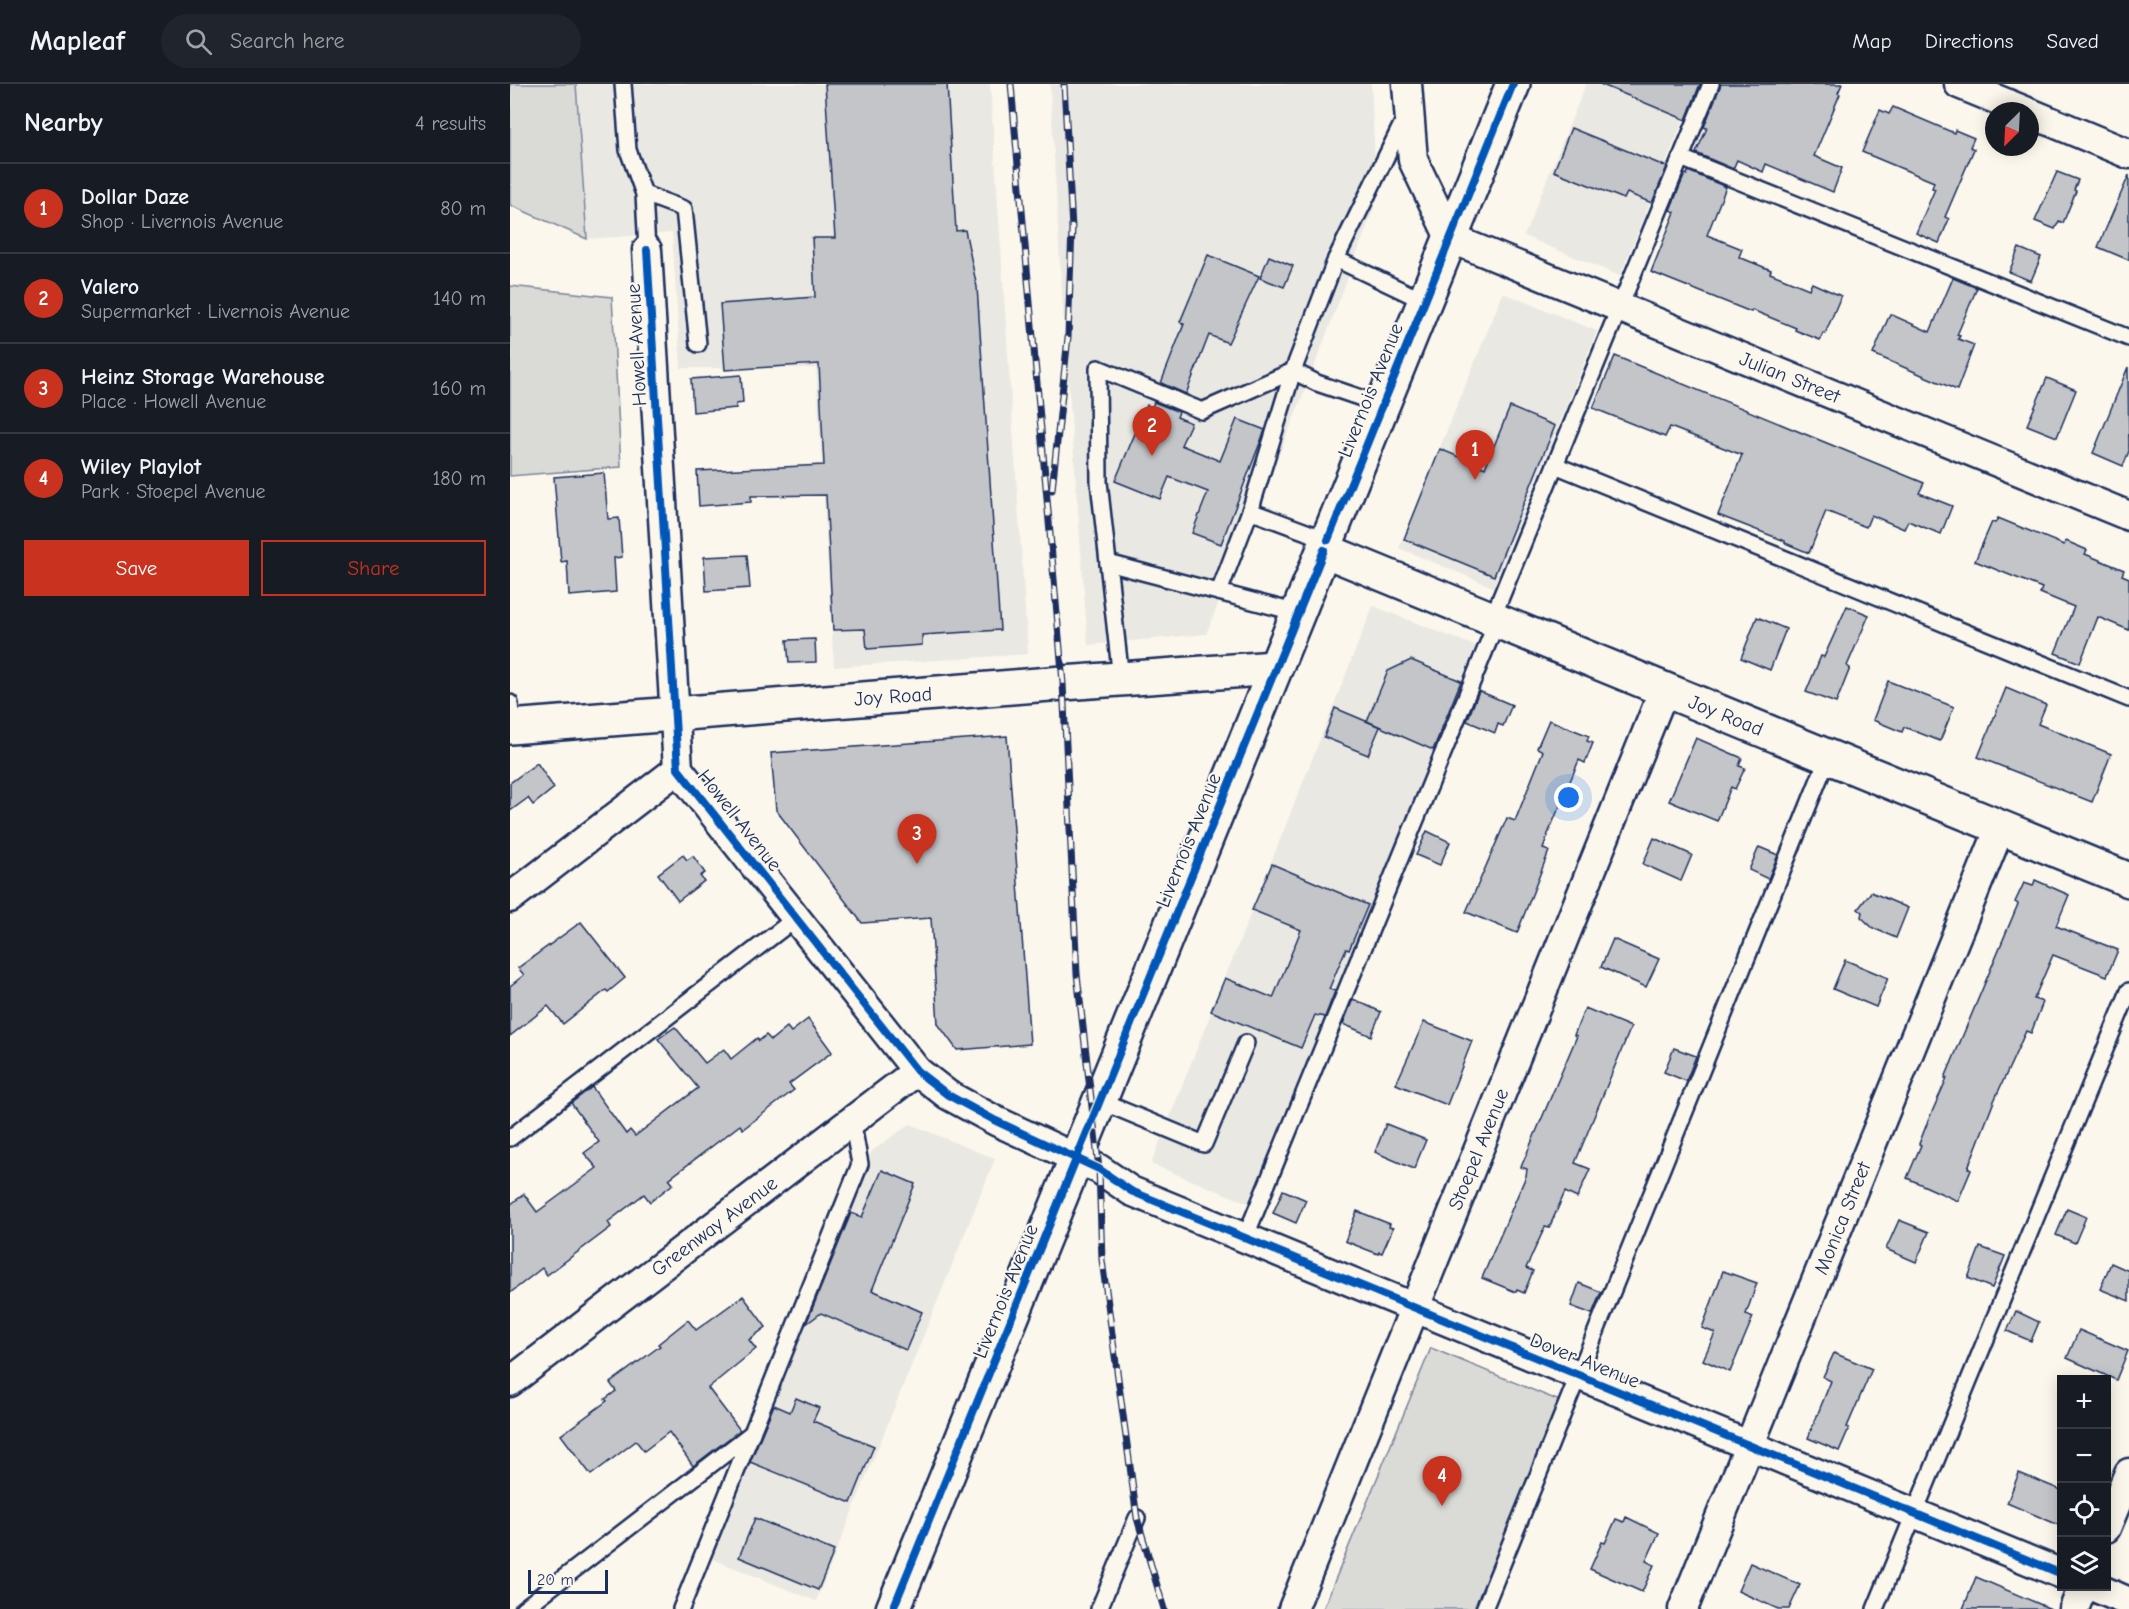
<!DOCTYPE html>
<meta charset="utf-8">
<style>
:root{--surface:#171b24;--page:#20242c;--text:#f1f3f6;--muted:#9ea1a6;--line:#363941;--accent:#c8321e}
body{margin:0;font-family:"Comic Neue",sans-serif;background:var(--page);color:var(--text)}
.controls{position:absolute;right:18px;bottom:18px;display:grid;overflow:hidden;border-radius:0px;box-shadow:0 3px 15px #0003}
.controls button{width:54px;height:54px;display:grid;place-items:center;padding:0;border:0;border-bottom:2px solid var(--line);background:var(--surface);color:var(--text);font:30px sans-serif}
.compass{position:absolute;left:1475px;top:18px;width:54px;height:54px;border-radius:50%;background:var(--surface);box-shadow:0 3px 15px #0003;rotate:204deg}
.scale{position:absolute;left:18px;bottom:15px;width:80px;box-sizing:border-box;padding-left:6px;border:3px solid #1b2f5e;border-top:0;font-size:16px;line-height:21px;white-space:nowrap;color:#1b2f5e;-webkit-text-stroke:4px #fbf7ec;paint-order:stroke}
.you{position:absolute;left:1059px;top:714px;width:21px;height:21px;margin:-15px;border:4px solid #fff;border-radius:50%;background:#1a73e8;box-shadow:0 0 0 9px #1a73e833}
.badge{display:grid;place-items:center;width:39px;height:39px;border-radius:50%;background:var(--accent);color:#fff;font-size:20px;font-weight:700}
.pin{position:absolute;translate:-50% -50px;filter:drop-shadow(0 2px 3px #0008)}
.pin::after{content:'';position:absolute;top:32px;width:21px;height:18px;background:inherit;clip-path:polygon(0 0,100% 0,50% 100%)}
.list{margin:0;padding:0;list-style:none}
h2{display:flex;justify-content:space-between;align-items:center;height:78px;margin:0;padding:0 24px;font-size:26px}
h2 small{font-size:20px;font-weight:400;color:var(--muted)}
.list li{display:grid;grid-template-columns:39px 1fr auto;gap:18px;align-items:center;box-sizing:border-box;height:90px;padding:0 24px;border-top:2px solid var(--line)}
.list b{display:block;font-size:22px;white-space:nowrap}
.list p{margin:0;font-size:20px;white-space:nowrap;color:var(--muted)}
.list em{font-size:20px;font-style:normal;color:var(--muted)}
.actions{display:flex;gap:12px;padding:18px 24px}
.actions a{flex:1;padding:14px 0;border:2px solid var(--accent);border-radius:0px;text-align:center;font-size:21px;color:var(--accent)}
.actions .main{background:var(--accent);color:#fff}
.icon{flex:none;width:33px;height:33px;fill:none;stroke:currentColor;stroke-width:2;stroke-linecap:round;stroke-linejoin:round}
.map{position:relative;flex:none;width:1619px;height:1525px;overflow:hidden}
header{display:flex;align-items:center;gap:36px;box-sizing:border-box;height:84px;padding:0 30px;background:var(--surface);border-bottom:2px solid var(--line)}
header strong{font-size:28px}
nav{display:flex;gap:33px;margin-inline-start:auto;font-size:21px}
.search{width:420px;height:54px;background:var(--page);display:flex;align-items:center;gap:15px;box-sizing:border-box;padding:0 21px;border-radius:33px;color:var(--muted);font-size:22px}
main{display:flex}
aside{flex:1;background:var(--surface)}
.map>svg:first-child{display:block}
.built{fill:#eae8e2}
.green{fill:#dadad7;stroke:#7a849a;stroke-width:1.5}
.building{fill:#c3c5c9;stroke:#1b2f5e;stroke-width:1.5}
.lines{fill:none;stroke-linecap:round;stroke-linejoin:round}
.service-casing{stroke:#1b2f5e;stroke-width:20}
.minor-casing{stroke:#1b2f5e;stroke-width:33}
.tertiary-casing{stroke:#1b2f5e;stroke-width:38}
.primary-casing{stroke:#1b2f5e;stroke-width:38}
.service{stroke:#fbf7ec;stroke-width:15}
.minor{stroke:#fbf7ec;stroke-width:28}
.tertiary{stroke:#fbf7ec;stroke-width:33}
.primary{stroke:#fbf7ec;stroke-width:33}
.rail-casing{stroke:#1b2f5e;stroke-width:7}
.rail{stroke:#fbf7ec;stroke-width:4.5;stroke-dasharray:14;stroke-linecap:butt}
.cycleway-casing{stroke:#fbf7ec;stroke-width:11}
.cycleway{stroke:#0057b8;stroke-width:8}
.labels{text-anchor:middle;stroke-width:4.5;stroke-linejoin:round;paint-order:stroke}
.street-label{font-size:20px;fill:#1b2f5e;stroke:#fbf7ec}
</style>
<header>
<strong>Mapleaf</strong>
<div class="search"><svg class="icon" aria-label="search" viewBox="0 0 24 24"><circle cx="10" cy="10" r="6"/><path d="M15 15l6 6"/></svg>Search here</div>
<nav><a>Map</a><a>Directions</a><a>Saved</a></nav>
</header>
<main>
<aside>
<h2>Nearby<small>4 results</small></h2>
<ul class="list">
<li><span class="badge">1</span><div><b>Dollar Daze</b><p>Shop · Livernois Avenue</p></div><em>80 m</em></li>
<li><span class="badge">2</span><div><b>Valero</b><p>Supermarket · Livernois Avenue</p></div><em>140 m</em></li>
<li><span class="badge">3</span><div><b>Heinz Storage Warehouse</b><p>Place · Howell Avenue</p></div><em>160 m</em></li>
<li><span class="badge">4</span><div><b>Wiley Playlot</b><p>Park · Stoepel Avenue</p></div><em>180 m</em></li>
</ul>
<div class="actions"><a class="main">Save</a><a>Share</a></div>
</aside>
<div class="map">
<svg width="1619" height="1525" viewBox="0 0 1619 1525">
<rect width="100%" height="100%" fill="#fbf7ec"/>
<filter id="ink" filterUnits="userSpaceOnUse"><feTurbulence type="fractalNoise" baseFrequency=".0167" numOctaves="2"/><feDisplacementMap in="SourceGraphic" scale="12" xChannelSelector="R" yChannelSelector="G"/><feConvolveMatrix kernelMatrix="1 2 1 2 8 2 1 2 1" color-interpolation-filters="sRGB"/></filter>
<g filter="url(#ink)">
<!-- built -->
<g class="built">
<path d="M66,0H480L518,570L324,583L306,284H171L162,149L77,155Z"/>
<path d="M540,0H861L867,116L800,294L696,550L578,561L551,198Z"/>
<path d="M1076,0H1188L1110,192L1014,152Z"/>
<path d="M993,209L1087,247L983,503L889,464Z"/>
<path d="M863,522L965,562L743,1121L641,1080Z"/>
<path d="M400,1040L485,1075L306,1517L198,1473L362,1067Z"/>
</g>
<!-- green -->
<g class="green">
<path d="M0,0H66L77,155L0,121Z"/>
<path d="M0,202L102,213L111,383L0,392Z"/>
<path d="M921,1264L1052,1318L966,1525H813Z"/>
</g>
<!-- building -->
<g class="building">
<path d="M315,0H437L446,147L455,146L467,203L490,546L412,551V561L357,565L355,545L323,546L316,411L241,412V418L189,422L187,387L314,381L309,280L215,286L210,220L305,213L302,154H325Z"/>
<path d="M1090,0H1190L1176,36Z"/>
<path d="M1211,0H1332L1328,9L1330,10L1304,72L1332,84L1323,108L1256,80L1253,88L1227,76L1223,85L1186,69L1197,44L1194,43Z"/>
<path d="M1383,23L1444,49L1445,46L1464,54L1460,63L1464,65L1435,133L1439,135L1429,159L1406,149L1425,105L1422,104L1424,98L1352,68L1370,26L1379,30Z"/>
<path d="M1061,44L1157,83L1142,119L1117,109L1114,115L1044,87Z"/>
<path d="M1178,87L1216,103L1197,151L1232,165L1229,173L1261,186L1260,189L1299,205L1302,199L1331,212L1315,250L1313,249L1310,256L1285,246L1286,244L1242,226L1241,228L1141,188L1165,128L1160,126L1175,90L1177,91Z"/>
<path d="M1547,88L1568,96L1564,106L1566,107L1553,139L1549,137L1545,145L1525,137Z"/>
<path d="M1619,91V176L1588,163Z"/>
<path d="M1509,164L1531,173L1521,197L1499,188Z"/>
<path d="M698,171L749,192L718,259L699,251L676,310L651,299L674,240L670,238Z"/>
<path d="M759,172L783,182L774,203L750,194Z"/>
<path d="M1443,194L1467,204L1447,251L1450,252L1448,255L1464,261L1447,306L1363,270L1380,230L1420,248Z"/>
<path d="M1105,272L1414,399L1409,409L1442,422L1431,450L1398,437L1394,445L1361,431L1356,443L1316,427L1299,469L1275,459V457L1208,431L1232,371L1160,343L1155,353L1083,324Z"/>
<path d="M1618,283L1619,367L1613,382L1583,369Z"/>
<path d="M231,291L233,319L226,320V324L183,328L181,295Z"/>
<path d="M1537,294L1566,306L1547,353L1517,341Z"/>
<path d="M644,318L669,328L667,333L681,339L671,361L710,377L727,335L755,346L711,460L682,449L698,408L659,393L650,415L605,397L637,321L642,323Z"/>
<path d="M1000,323L1045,342L984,492L894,455L930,365L975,384Z"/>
<path d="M94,389L98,435L109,434L112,473L104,474L106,508L59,512L57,477L51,478L44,393Z"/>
<path d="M1488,434L1554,461L1556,457L1577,466L1575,470L1614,486L1612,491L1619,494V546L1588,533L1570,579L1545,569L1564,523L1530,509L1532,504L1465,477L1482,438L1485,439Z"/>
<path d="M237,471L240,504L196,507L194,473Z"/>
<path d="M1337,522L1359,531L1337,582L1340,584L1326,619L1296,608L1311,572L1314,573Z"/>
<path d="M1247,533L1276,545L1260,586L1231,574Z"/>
<path d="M305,555L306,578L279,579L277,556Z"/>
<path d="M901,576L951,597L923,666L857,637L878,587Z"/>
<path d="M1378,597L1444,623L1430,657L1394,643L1392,648L1363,636Z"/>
<path d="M1496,604L1536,621L1528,640L1601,670L1582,718L1468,673Z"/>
<path d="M969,607L1002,621L993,642L988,640L985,649L957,637Z"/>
<path d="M825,624L870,643L858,671L814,653Z"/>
<path d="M1039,636L1079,652L1077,657L1083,659L1075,679L1069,676L1038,750L1033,765L1039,767L1007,849L956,828L997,734L1005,737L1033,667L1027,664Z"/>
<path d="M497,652L520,960L447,966L428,940L421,834L352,839L266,726L261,669Z"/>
<path d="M1186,654L1232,674L1229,682L1235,684L1225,705L1221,703L1207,737L1159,717Z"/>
<path d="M27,679L44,704L23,721L18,714L0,727V699Z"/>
<path d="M917,747L940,758L930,781L906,771Z"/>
<path d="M1144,754L1182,771L1171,797L1133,780Z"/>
<path d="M1249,763L1268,771L1258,795L1239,786Z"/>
<path d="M173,771L177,776L183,772L195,789L190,792L194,797L168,817L148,790Z"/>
<path d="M762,780L858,821L839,866L836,865L819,905L825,907L815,933L805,931L791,964L701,927L715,894L763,914L791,846L742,826Z"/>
<path d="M1525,796L1559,811L1546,842L1608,866L1597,892L1543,871L1524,915L1533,918L1521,949L1516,947L1484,1017L1458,1084L1461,1086L1448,1117L1397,1094L1411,1061L1409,1060L1418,1037L1437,994H1435L1508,820L1505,818L1514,799L1523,802Z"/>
<path d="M1361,808L1398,824L1386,854L1363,844L1351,833L1352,828L1348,825Z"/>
<path d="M71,838L115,894L98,908L96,906L53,940L38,922L0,952V902L14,891L8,884Z"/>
<path d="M1103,855L1149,875L1136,903L1091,883Z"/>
<path d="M1335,876L1378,894L1366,923L1323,905Z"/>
<path d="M843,915L871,928L861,952L833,940Z"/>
<path d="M1075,924L1121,943L1065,1079L1080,1085L1067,1114L1055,1108L1039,1144L1035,1143L1016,1184L1023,1187L1014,1209L1007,1206L1006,1208L972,1194L1016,1092L1017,1085L1011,1083L1067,952L1064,951Z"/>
<path d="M298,935L322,968L279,1000L284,1006L233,1045L230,1041L159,1095L163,1100L140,1118L134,1110L98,1138L101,1143L37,1191L32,1184L0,1209V1121L14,1110L27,1128L87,1084L74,1069L89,1058L61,1019L82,1003L116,1050L120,1046L125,1052L188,1004L148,955L165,943L195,979L214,965L221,975L247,954L249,957L256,951L261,956L277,943L281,948Z"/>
<path d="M914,938L962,957L937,1021L886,1000Z"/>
<path d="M1164,964L1186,972L1176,997L1154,988Z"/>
<path d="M876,1040L916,1056L904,1085L865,1068Z"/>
<path d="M372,1086L405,1100L362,1206L412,1228L396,1266L311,1229L296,1240L341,1129L352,1133Z"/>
<path d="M773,1106L796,1116L786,1139L763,1129Z"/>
<path d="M1557,1125L1576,1133L1565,1159L1546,1151Z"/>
<path d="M847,1127L880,1140L879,1143L883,1144L872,1169L869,1168L868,1170L835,1157Z"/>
<path d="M1389,1136L1419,1148L1406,1178L1376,1165Z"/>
<path d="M1470,1163L1495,1172L1482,1204L1458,1194Z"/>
<path d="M1601,1179L1619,1187V1217L1590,1205Z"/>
<path d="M1213,1187L1247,1199L1236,1230L1243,1233L1220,1288L1193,1276L1205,1249L1192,1244Z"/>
<path d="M1069,1199L1091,1208L1082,1230L1061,1222Z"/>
<path d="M233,1212L256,1243L239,1256L246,1265L198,1304L230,1346L183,1382L159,1348L134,1367L126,1357L81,1391L51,1351L97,1317L95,1315L106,1307L100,1299L150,1262L148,1260L178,1236L186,1246Z"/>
<path d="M1506,1227L1529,1238L1521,1257L1497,1247Z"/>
<path d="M1569,1246L1618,1267L1606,1296L1557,1274Z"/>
<path d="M1324,1269L1362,1285L1337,1343L1339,1344L1329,1367L1298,1354L1321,1297L1313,1293Z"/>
<path d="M286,1314L309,1324L303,1337L364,1362L341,1419L240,1378L264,1321L280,1328Z"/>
<path d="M1509,1389L1551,1406V1442L1497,1419Z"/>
<path d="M1116,1433L1149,1449L1136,1477L1144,1481L1132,1508L1080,1485L1092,1458L1095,1459L1106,1435L1114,1438Z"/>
<path d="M245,1434L324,1467L308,1506L229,1473Z"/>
<path d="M1240,1479L1290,1501L1279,1525H1268L1228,1507Z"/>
<path d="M1466,1493L1541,1525H1453Z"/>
</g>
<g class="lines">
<defs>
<g id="service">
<path d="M113,0L118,66L134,110L137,166"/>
<path d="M1171,74L1619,254"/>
<path d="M134,110L174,125L188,260"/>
<path d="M826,175L914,217"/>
<path d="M1045,381L1619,615"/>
<path d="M740,427L783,287L807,299L872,321"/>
<path d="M598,479L788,529"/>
<path d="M709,508L740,427L818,456"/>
<path d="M982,535L1201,0"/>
<path d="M611,595L589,398L588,284L692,327L783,287L826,175L895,34"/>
<path d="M0,619L2,643"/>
<path d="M590,1017L694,1060L736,959"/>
<path d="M0,1054L286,834"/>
<path d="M735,1154L987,537"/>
<path d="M13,1525L242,1349"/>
<path d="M171,1525L350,1080L342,1036"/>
<path d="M589,1525L627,1434"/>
<path d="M974,1525L1318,673"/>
<path d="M1365,1525L1619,907"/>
</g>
<g id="minor">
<path d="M897,0L903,76L940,154L1619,432"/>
<path d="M1449,0L1515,27"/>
<path d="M1520,29L1619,70"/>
<path d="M137,166L168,685L407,987L438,1011L486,1037L589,1085L621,1107L1552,1490"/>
<path d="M0,814L168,685"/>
<path d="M0,1298L407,987"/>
<path d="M1596,1444L1619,1389"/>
<path d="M1582,1502L1619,1518"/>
<path d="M783,1525L1154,606"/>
<path d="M1173,1525L1490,744"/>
<path d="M1564,1525L1573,1502"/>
</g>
<g id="tertiary">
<path d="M814,466L1619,796"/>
<path d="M0,643L553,599L765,584"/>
</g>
<path id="primary" d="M383,1525L1003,0"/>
</defs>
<!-- service casing -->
<use href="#service" class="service-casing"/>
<!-- minor casing -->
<use href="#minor" class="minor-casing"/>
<!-- tertiary casing -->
<use href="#tertiary" class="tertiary-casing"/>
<!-- primary casing -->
<use href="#primary" class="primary-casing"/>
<!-- service -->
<use href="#service" class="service"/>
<!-- minor -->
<use href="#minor" class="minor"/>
<!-- tertiary -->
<use href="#tertiary" class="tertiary"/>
<!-- primary -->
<use href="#primary" class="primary"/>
<defs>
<g id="rail">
<path d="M501,0L553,599L567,890L589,1085L592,1176L627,1434L654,1525"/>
<path d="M542,406L558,253L562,144L554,0"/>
</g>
</defs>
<!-- rail casing -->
<use href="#rail" class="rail-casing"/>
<!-- rail -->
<use href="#rail" class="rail"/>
<defs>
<g id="cycleway">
<path d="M137,166L168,685L407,987L438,1011L486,1037L589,1085L621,1107L1552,1490"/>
<path d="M818,456L1003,0"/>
<path d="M383,1525L814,466"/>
</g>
</defs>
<!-- cycleway casing -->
<use href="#cycleway" class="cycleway-casing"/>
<!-- cycleway -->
<use href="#cycleway" class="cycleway"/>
</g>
</g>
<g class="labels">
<!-- street labels -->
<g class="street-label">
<text transform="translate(126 261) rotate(-93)" y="7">Howell Avenue</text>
<text transform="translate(1280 293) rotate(22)" y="7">Julian Street</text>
<text transform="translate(860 306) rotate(-68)" y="7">Livernois Avenue</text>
<text transform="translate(383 612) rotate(-4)" y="7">Joy Road</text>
<text transform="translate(1216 631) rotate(22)" y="7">Joy Road</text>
<text transform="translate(230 736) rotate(52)" y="7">Howell Avenue</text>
<text transform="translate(678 756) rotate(-68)" y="7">Livernois Avenue</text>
<text transform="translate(968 1065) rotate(-68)" y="7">Stoepel Avenue</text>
<text transform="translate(1332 1134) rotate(-68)" y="7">Monica Street</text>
<text transform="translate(204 1142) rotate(-37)" y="7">Greenway Avenue</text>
<text transform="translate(495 1207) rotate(-68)" y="7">Livernois Avenue</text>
<text transform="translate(1075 1276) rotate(22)" y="7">Dover Avenue</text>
</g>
</g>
</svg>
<div class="controls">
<button>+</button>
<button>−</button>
<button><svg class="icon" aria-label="locate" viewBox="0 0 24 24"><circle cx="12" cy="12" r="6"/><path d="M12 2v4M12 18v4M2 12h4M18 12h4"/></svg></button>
<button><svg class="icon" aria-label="layers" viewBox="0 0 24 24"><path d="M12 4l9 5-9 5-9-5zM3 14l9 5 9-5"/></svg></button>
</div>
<svg class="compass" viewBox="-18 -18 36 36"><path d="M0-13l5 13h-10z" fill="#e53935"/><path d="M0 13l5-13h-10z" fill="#9ea1a6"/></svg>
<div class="scale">20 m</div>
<div class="you"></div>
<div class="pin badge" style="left:965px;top:396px">1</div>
<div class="pin badge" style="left:642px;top:372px">2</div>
<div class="pin badge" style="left:407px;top:780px">3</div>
<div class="pin badge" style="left:932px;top:1422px">4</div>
</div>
</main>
